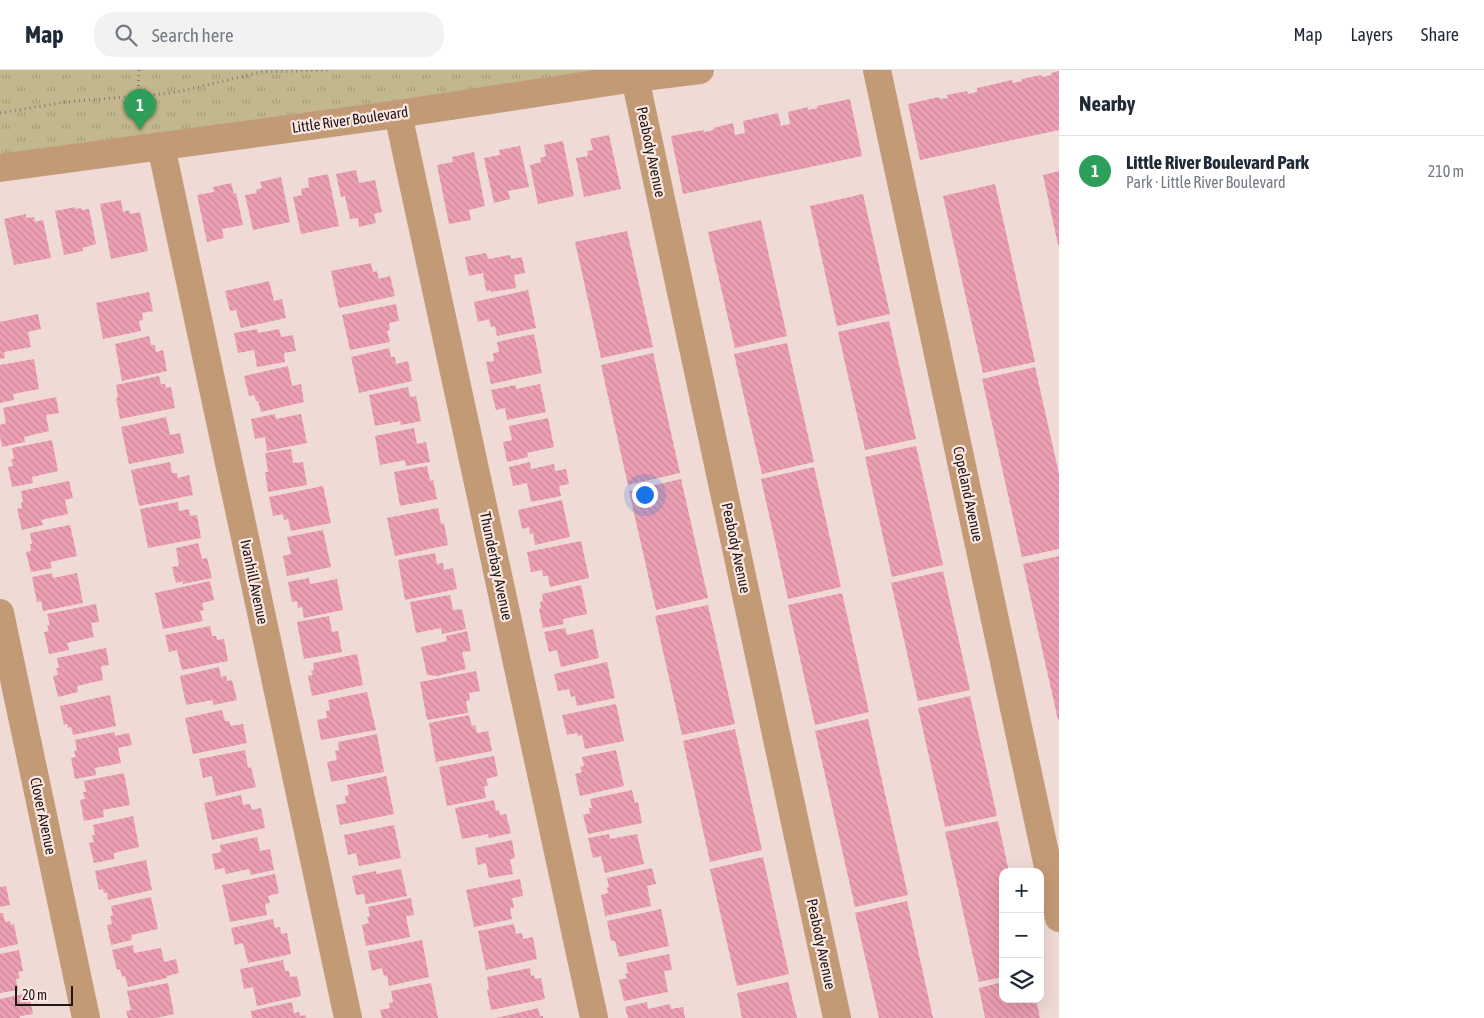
<!DOCTYPE html>
<meta charset="utf-8">
<style>
:root{--surface:#fff;--page:#f2f2f3;--text:#1f2937;--muted:#747a83;--line:#e0e1e3;--accent:#7c3aed}
body{margin:0;font-family:"Asap Condensed",sans-serif;background:var(--page);color:var(--text)}
.controls{position:absolute;right:15px;bottom:15px;display:grid;overflow:hidden;border-radius:10px;box-shadow:0 5px 20px #0002}
.controls button{width:45px;height:45px;display:grid;place-items:center;padding:0;border:0;border-bottom:1px solid var(--line);background:var(--surface);color:var(--text);font:25px sans-serif}
.scale{position:absolute;left:15px;bottom:12px;width:58px;box-sizing:border-box;padding-left:5px;border:2px solid #1e1715;border-top:0;font-size:14px;line-height:18px;white-space:nowrap;color:#1e1715;-webkit-text-stroke:4px #fce7e2;paint-order:stroke}
.you{position:absolute;left:644px;top:424px;width:18px;height:18px;margin:-12px;border:4px solid #fff;border-radius:50%;background:#1a73e8;box-shadow:0 0 0 8px #1a73e833}
.badge{display:grid;place-items:center;width:32px;height:32px;border-radius:50%;background:var(--accent);color:#fff;font-size:16px;font-weight:700}
.pin{position:absolute;translate:-50% -41px;filter:drop-shadow(0 1px 2px #0008)}
.pin::after{content:'';position:absolute;top:26px;width:18px;height:15px;background:inherit;clip-path:polygon(0 0,100% 0,50% 100%)}
.list{margin:0;padding:0;list-style:none}
h2{display:flex;justify-content:space-between;align-items:center;height:65px;margin:0;padding:0 20px;font-size:21px}
h2 small{font-size:16px;font-weight:400;color:var(--muted)}
.list li{display:grid;grid-template-columns:32px 1fr auto;gap:15px;align-items:center;box-sizing:border-box;height:70px;padding:0 20px;border-top:1px solid var(--line)}
.list b{display:block;font-size:19px;white-space:nowrap}
.list p{margin:0;font-size:16px;white-space:nowrap;color:var(--muted)}
.list em{font-size:16px;font-style:normal;color:var(--muted)}
.icon{flex:none;width:28px;height:28px;fill:none;stroke:currentColor;stroke-width:2;stroke-linecap:round;stroke-linejoin:round}
.map{position:relative;flex:none;width:1059px;height:948px;overflow:hidden}
header{display:flex;align-items:center;gap:30px;box-sizing:border-box;height:70px;padding:0 25px;background:var(--surface);border-bottom:1px solid var(--line)}
header strong{font-size:24px}
nav{display:flex;gap:28px;margin-inline-start:auto;font-size:18px}
.search{width:350px;height:45px;background:var(--page);display:flex;align-items:center;gap:12px;box-sizing:border-box;padding:0 18px;border-radius:20px;color:var(--muted);font-size:19px}
main{display:flex}
aside{flex:1;background:var(--surface)}
.map>svg:first-child{display:block}
.grass{fill:url(#grass-tufts)}
.building{fill:url(#building-back-hatch)}
.lines{fill:none;stroke-linecap:round;stroke-linejoin:round}
.path{stroke:#897a77;stroke-width:3;stroke-dasharray:1 4;stroke-linecap:butt}
.minor{stroke:#c39a76;stroke-width:28}
.labels{text-anchor:middle;stroke-width:4.5;stroke-linejoin:round;paint-order:stroke}
.street-label{font-size:15px;fill:#1e1715;stroke:#fce7e2}
</style>
<header>
<strong>Map</strong>
<div class="search"><svg class="icon" aria-label="search" viewBox="0 0 24 24"><circle cx="10" cy="10" r="6"/><path d="M15 15l6 6"/></svg>Search here</div>
<nav><a>Map</a><a>Layers</a><a>Share</a></nav>
</header>
<main>
<div class="map">
<svg width="1059" height="948" viewBox="0 0 1059 948">
<defs>
<pattern id="grass-tufts" width="24" height="20" patternUnits="userSpaceOnUse" patternTransform="scale(1.25)"><rect width="24" height="20" fill="#c3b78d"/><path d="M3 7l-1-3M5 7V3M7 7l1-3M15 17l-1-3M17 17v-4M19 17l1-3" fill="none" stroke="#a79d79"/></pattern>
<pattern id="building-back-hatch" width="6" height="6" patternUnits="userSpaceOnUse" patternTransform="scale(1.25)"><rect width="6" height="6" fill="#ec9fb3"/><path d="M-1 5l2 2M0 0l6 6M5-1l2 2" fill="none" stroke="#ca8899"/></pattern>
</defs>
<rect width="100%" height="100%" fill="#efdad5"/>
<!-- grass -->
<path class="grass" d="M0,0H700L0,98Z"/>
<!-- building -->
<g class="building">
<path d="M1059,1V60L920,90L908,34L939,27L940,29L948,28L947,25L967,21L968,24L977,22V18L1012,10L1013,13L1022,11V9L1041,5L1042,7L1052,5L1051,3Z"/>
<path d="M850,29L862,86L683,124L671,66L704,60V62L714,60L713,58L733,53L735,65L745,63L743,51L778,43L781,56L790,54L788,42L808,37V40L818,38L817,36Z"/>
<path d="M609,65L621,119L584,127L576,88L588,86L587,81L593,80L590,69Z"/>
<path d="M563,71L574,126L538,134L530,95L541,92L540,88L546,86L544,75Z"/>
<path d="M520,76L529,117L508,121L510,129L494,133L484,88L500,85L499,80Z"/>
<path d="M474,82L485,136L469,140L471,150L449,154L437,95L453,92L452,87Z"/>
<path d="M356,100L359,113L375,110L382,142L374,144L376,153L359,157L358,148L350,149L345,126L341,127L336,104Z"/>
<path d="M1059,101V175H1058L1043,105Z"/>
<path d="M328,104L339,156L301,164L293,127L302,125L301,119L309,117L308,108Z"/>
<path d="M281,107L290,152L253,160L245,125L257,123L256,120L262,118L260,112Z"/>
<path d="M231,113L234,124L236,123L243,155L222,159L224,168L207,172L197,125L214,122L213,117Z"/>
<path d="M995,114L1035,292L983,303L943,126Z"/>
<path d="M863,124L890,244L837,256L810,136Z"/>
<path d="M121,130L123,142L129,140L130,144L140,142L148,181L111,189L100,134Z"/>
<path d="M75,137L76,139L81,138L82,140L89,139L96,174L82,178L83,181L64,185L55,141Z"/>
<path d="M26,144V148L34,147L35,152L43,150L51,188L14,195L4,149Z"/>
<path d="M761,150L787,266L735,278L708,162Z"/>
<path d="M627,161L653,277L601,288L575,172Z"/>
<path d="M486,183L488,189L510,185L511,189L522,187L525,203L514,205L516,218L491,222V220L486,221L483,203L469,206L465,187Z"/>
<path d="M371,193L373,202L377,201L379,209L390,206L395,226L339,238L331,201Z"/>
<path d="M269,211L274,231L282,229L286,248L241,258L236,240L230,241L225,221Z"/>
<path d="M528,220L536,258L497,266L495,256L491,257L489,249L478,252L474,232Z"/>
<path d="M149,222L153,241L142,243L143,250L139,251L141,261L103,269L96,233Z"/>
<path d="M396,234L399,251L389,253L390,260L387,261L390,272L350,280L342,245Z"/>
<path d="M38,244L41,259L28,262L31,277L4,282L5,288L0,289V252Z"/>
<path d="M889,251L916,369L865,380L838,262Z"/>
<path d="M257,259L258,263L279,259L281,267L293,265L296,281L284,283L285,292L257,297L254,280L238,283L234,263Z"/>
<path d="M534,264L542,303L491,314L486,292L494,291L493,283L499,282L497,272Z"/>
<path d="M149,266L151,275H155L156,282L163,280L167,301L122,311L115,274Z"/>
<path d="M787,273L814,392L762,404L734,284Z"/>
<path d="M389,278L391,287H395L396,294L408,291L412,311L359,323L351,287Z"/>
<path d="M653,283L680,403L628,415L601,295Z"/>
<path d="M34,289L39,319L13,324L14,330L0,333V295Z"/>
<path d="M288,296L292,316L301,314L304,332L261,342L258,331H256L254,325L249,326L244,306Z"/>
<path d="M1035,297L1059,404V479L1022,487L982,309Z"/>
<path d="M159,306L161,314H165L166,318L171,317L175,338L120,349L116,328L118,327L116,315Z"/>
<path d="M540,314L546,342L507,350L505,338L496,340L491,320L516,315V319Z"/>
<path d="M408,317L410,327L416,326L421,351L401,355L400,351L375,356L369,325Z"/>
<path d="M56,327L59,343L46,345L49,361L24,367L25,372L2,377L0,366V355L6,353L3,338Z"/>
<path d="M275,344L276,349L301,344L307,373L267,381L265,367L255,369L251,349Z"/>
<path d="M166,347L170,365L180,363L184,383L129,394L121,357Z"/>
<path d="M548,348L554,377L527,383L528,387L507,392L503,372L512,370L509,356Z"/>
<path d="M414,358L417,374L426,372L430,392L406,396L405,390L380,395L375,366Z"/>
<path d="M52,370L58,401L32,407L33,413L12,417L8,397L13,396L11,389H14L12,378Z"/>
<path d="M916,376L943,495L892,507L865,387Z"/>
<path d="M291,379L293,393L303,392L307,415L268,422L265,402H268L265,383Z"/>
<path d="M170,392L172,403H177L178,408L189,405L193,425L139,436L131,400Z"/>
<path d="M530,392L531,399L554,394L555,401L566,399L569,414L559,416L561,426L531,432L527,413L513,416L509,397Z"/>
<path d="M427,396L430,411L433,410L437,429L400,436L394,402Z"/>
<path d="M814,397L841,517L788,529L761,409Z"/>
<path d="M681,409L708,528L656,540L629,421Z"/>
<path d="M69,411L73,428L65,430L68,444L41,450L43,455L22,460L17,439L22,438L21,432H23L21,421Z"/>
<path d="M323,416L331,453L291,461L288,449L284,450L283,444L273,446L269,427Z"/>
<path d="M562,430L570,467L535,475L533,463L530,464L529,457L522,459L518,440Z"/>
<path d="M178,432L179,441L189,439L190,446L197,445L201,468L148,478L140,439Z"/>
<path d="M438,438L441,454L444,453L448,475L395,486L387,448Z"/>
<path d="M70,455L77,486L50,492L52,498L31,502L26,482L31,481L30,474H32L30,463Z"/>
<path d="M323,460L331,497L287,506L283,486L291,484L287,467Z"/>
<path d="M581,471L589,508L550,517L548,506H543L542,500L531,502L527,482Z"/>
<path d="M198,473L202,489L207,488L212,508L183,514V511L176,513L172,497L179,496L176,478Z"/>
<path d="M435,483L437,494L443,493L444,500L453,498L457,519L405,530L398,490Z"/>
<path d="M1059,486V650H1058L1023,494Z"/>
<path d="M943,501L970,620L918,631L891,513Z"/>
<path d="M52,503L53,508L77,503L83,533L43,541L41,531L37,532L32,507Z"/>
<path d="M309,508L310,514L337,509L343,540L304,548L302,537L298,538L297,531L292,532L288,512Z"/>
<path d="M210,511L214,530L202,533L204,540L200,541L203,551L163,559L155,523Z"/>
<path d="M581,515L587,544L563,549L564,554L543,558L539,539L541,538L540,532L543,531L542,524Z"/>
<path d="M842,523L869,642L815,655L788,535Z"/>
<path d="M450,525L453,540L462,539L466,559L442,564L441,558L416,563L410,532Z"/>
<path d="M96,534L99,552L91,553L94,567L67,573L69,580L49,584L44,562L49,561L47,555H50L47,544Z"/>
<path d="M708,535L735,654L682,665L655,546Z"/>
<path d="M329,546L332,562L338,561L342,582L304,589L297,552Z"/>
<path d="M210,556L212,566H216L217,570L224,569L228,591L182,600L177,580L169,582L165,565Z"/>
<path d="M565,558L567,565L593,559L599,588L561,597L557,580L549,582L544,562Z"/>
<path d="M467,561L471,581L462,582L466,599L437,606L427,605L421,577L447,571L446,566Z"/>
<path d="M106,578L109,595L101,596L103,610L77,616L78,622L58,627L53,606L58,605L56,598H59L57,588Z"/>
<path d="M357,584L363,615L312,626L308,606L313,605L311,601L314,600L313,593Z"/>
<path d="M607,592L615,628L577,636L575,626L571,627L569,619L558,621L554,604Z"/>
<path d="M219,597L221,607L226,606L227,611L232,610L237,630L214,635L212,630L186,635L180,606Z"/>
<path d="M476,601L480,621L469,623L470,630L466,631L468,643L427,650L420,612Z"/>
<path d="M367,622L376,660L321,670L317,650L327,648L326,641L330,640L328,630Z"/>
<path d="M110,625L116,656L73,665L71,657L68,658L67,654L64,655L60,636Z"/>
<path d="M970,626L997,746L945,757L918,638Z"/>
<path d="M616,634L624,671L585,679L582,665L578,666L577,663L567,665L562,645Z"/>
<path d="M222,640L225,651H229L231,656L243,654L247,673L193,684L185,648Z"/>
<path d="M469,645L472,656L475,655L477,663L488,661L492,681L436,692L429,653Z"/>
<path d="M868,649L908,825L855,837L815,661Z"/>
<path d="M735,659L762,780L710,792L683,671Z"/>
<path d="M114,662L115,666L129,663L132,675L118,678L121,693L95,698L96,705L75,709L71,688L76,687L74,681L77,680L75,670Z"/>
<path d="M377,664L384,702L331,712L327,692L337,690L335,681L339,680L338,672Z"/>
<path d="M245,680L248,698L251,697L256,717L216,726L212,706L203,708L199,689Z"/>
<path d="M616,680L624,716L580,726L575,704L582,702L580,697L584,696L582,687Z"/>
<path d="M494,686L498,706L486,709L488,716H484L486,728L447,736L439,697Z"/>
<path d="M124,703L130,735L103,740L104,747L84,751L80,730L85,729L83,722H86L84,711Z"/>
<path d="M386,706L394,744L340,755L336,735L346,733L345,726L349,725L347,715Z"/>
<path d="M632,720L635,733L638,732L642,753L588,764L583,745L590,743L589,738H592L590,729Z"/>
<path d="M241,725L243,735L250,734L252,740L261,738L265,758L212,770L204,733Z"/>
<path d="M494,730L496,741L499,740L500,745L506,744L511,763L489,768L488,764L462,769L455,738Z"/>
<path d="M133,746L139,777L114,783V789L94,793L89,773L94,772L92,765H95L93,755Z"/>
<path d="M998,751L1009,802H1003V907L979,912L945,762Z"/>
<path d="M394,755L401,788L359,796L356,783L348,785L344,765Z"/>
<path d="M609,764L610,769L637,764L644,794L605,803L601,786L593,788L588,768Z"/>
<path d="M257,767L260,781L270,779L274,800L251,805L249,799L226,804L224,798L215,800L212,784L221,782L220,775Z"/>
<path d="M512,770L515,788L510,789L513,804L489,808L486,793L478,795L475,778Z"/>
<path d="M763,787L789,904L737,916L710,799Z"/>
<path d="M146,790L152,820L108,830L107,823H104L103,819L99,820L95,801Z"/>
<path d="M652,798L656,814L647,816L651,836L605,846L601,825L608,823L607,818L609,817L607,808Z"/>
<path d="M401,799L407,826L366,834L364,824L356,825L352,806L376,801V804Z"/>
<path d="M275,804L279,823L268,826L270,833L265,834L267,845L230,852L222,815Z"/>
<path d="M520,809L523,826L512,828L514,838H510L512,849L474,857L466,820Z"/>
<path d="M6,816L10,835L0,837V817Z"/>
<path d="M151,827L158,859L131,865L132,870L111,875L107,855L112,854L110,846H113L111,836Z"/>
<path d="M411,828L414,845L406,846L410,867L366,876L362,855L369,853L367,847L370,846L368,837Z"/>
<path d="M907,831L933,948H879L855,843Z"/>
<path d="M661,839L669,876L619,887L615,871H611L607,851Z"/>
<path d="M0,843H3L5,852L10,851L11,855L14,854L18,874L0,878Z"/>
<path d="M273,849L275,858L280,857L281,864L287,863L291,884L248,893L243,873L235,875L231,858Z"/>
<path d="M514,854L516,864L522,863L523,869L533,867L537,889L486,900L478,861Z"/>
<path d="M422,870L429,907L389,916L387,905L384,906L382,898L372,901L368,881Z"/>
<path d="M133,875L134,883L161,878L164,892L176,889L179,903L167,906V908L128,917L125,906L122,907L120,899L117,900L112,880Z"/>
<path d="M19,880L23,901L18,902L20,908L16,909L18,920L0,923V884Z"/>
<path d="M669,884L672,900L664,901L668,922L624,931L619,910L627,908L625,904L628,903L626,893Z"/>
<path d="M283,890L285,901H289L290,907L297,906L301,926L257,936L253,917L244,919L240,899Z"/>
<path d="M530,898L531,906L534,905L535,909L541,908L545,929L491,940L487,920L489,919L487,907Z"/>
<path d="M788,912L797,948H742L737,923Z"/>
<path d="M1003,912V929H1036L1040,948H985L979,918Z"/>
<path d="M168,913L174,944L156,948H128L126,941L131,940L127,921Z"/>
<path d="M431,913L438,948H382L380,940L390,938L389,933L393,932L391,921Z"/>
<path d="M29,923L33,944L20,946V948H0V929Z"/>
<path d="M292,932L294,943L299,942L300,946L305,945L306,948H252L251,941Z"/>
<path d="M647,932L648,939L670,934L671,939L683,937L685,948H628L625,937Z"/>
<path d="M538,938L540,946H543V948H496Z"/>
</g>
<g class="lines">
<!-- path -->
<g class="path">
<path d="M139,0L138,26L142,57"/>
<path d="M0,43L66,32L172,23L262,2L330,0"/>
</g>
<!-- minor -->
<g class="minor">
<path d="M877,0L1059,848"/>
<path d="M635,8L837,948"/>
<path d="M398,44L594,948"/>
<path d="M161,76L348,948"/>
<path d="M0,98L398,44L635,8L700,0"/>
<path d="M0,543L86,948"/>
</g>
</g>
<g class="labels">
<!-- street labels -->
<g class="street-label">
<text transform="translate(350 50) rotate(-8)" y="5">Little River Boulevard</text>
<text transform="translate(651 82) rotate(78)" y="5">Peabody Avenue</text>
<text transform="translate(968 424) rotate(78)" y="5">Copeland Avenue</text>
<text transform="translate(736 478) rotate(78)" y="5">Peabody Avenue</text>
<text transform="translate(496 496) rotate(78)" y="5">Thunderbay Avenue</text>
<text transform="translate(254 512) rotate(78)" y="5">Ivanhill Avenue</text>
<text transform="translate(43 746) rotate(78)" y="5">Clover Avenue</text>
<text transform="translate(821 874) rotate(78)" y="5">Peabody Avenue</text>
</g>
</g>
</svg>
<div class="controls">
<button>+</button>
<button>−</button>
<button><svg class="icon" aria-label="layers" viewBox="0 0 24 24"><path d="M12 4l9 5-9 5-9-5zM3 14l9 5 9-5"/></svg></button>
</div>
<div class="scale">20 m</div>
<div class="you"></div>
<div class="pin badge" style="left:140px;top:60px;background:#2e9e5b">1</div>
</div>
<aside>
<h2>Nearby<small></small></h2>
<ul class="list">
<li><span class="badge" style="background:#2e9e5b">1</span><div><b>Little River Boulevard Park</b><p>Park · Little River Boulevard</p></div><em>210 m</em></li>
</ul>
</aside>
</main>
